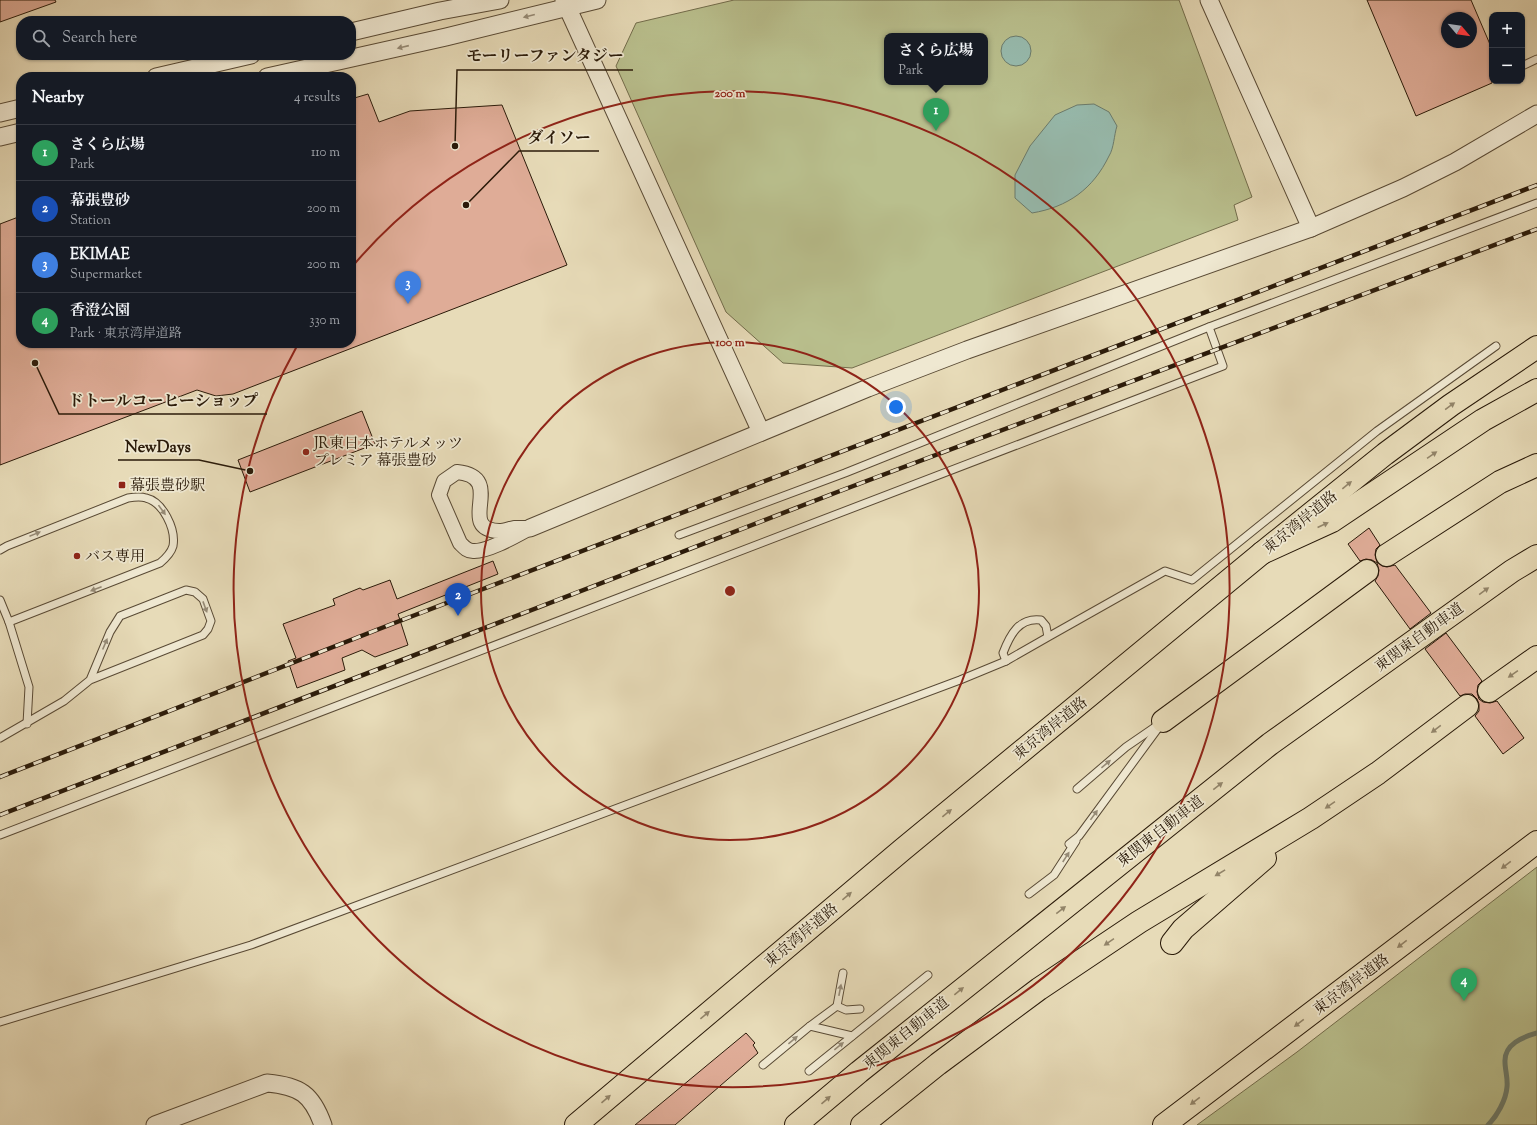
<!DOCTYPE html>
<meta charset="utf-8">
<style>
:root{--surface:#171b24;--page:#20242c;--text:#f1f3f6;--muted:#9ea1a6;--line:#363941;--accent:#b45309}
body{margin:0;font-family:"Sorts Mill Goudy","Noto Serif JP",serif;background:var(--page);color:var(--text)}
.controls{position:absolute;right:12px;top:12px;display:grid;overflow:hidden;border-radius:8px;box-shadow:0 1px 3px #0004}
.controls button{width:36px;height:36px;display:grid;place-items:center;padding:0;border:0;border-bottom:1px solid var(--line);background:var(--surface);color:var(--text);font:20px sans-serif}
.compass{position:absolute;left:1441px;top:12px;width:36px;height:36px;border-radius:50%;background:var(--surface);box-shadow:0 1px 3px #0004;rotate:119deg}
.you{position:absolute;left:896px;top:407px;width:14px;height:14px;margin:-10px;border:3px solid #fff;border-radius:50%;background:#1a73e8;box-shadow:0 0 0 6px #1a73e833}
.badge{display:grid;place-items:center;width:26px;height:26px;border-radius:50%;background:var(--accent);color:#fff;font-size:13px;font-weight:700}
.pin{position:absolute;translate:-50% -33px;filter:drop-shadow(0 1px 2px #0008)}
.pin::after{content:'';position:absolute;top:21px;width:14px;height:12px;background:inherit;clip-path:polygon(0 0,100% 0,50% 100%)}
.popup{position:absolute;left:884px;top:33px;width:104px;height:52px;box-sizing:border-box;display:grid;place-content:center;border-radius:8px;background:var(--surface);filter:drop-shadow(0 1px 3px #0005);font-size:13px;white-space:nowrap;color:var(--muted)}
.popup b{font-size:15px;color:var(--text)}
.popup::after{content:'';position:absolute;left:50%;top:100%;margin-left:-8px;border:8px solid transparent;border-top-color:var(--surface)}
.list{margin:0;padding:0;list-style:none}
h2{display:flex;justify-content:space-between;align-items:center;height:52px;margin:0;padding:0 16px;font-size:17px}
h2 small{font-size:13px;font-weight:400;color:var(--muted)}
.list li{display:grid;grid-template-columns:26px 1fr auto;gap:12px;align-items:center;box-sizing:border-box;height:56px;padding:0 16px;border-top:1px solid var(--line)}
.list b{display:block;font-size:15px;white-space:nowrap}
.list p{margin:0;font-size:13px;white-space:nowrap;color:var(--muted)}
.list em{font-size:13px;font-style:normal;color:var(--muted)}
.icon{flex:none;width:22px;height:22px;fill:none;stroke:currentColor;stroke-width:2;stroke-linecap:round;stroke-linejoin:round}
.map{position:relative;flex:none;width:1537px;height:1125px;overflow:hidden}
.search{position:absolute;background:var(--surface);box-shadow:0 1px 3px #0004;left:16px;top:16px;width:340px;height:44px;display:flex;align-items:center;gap:10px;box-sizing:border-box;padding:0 14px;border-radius:16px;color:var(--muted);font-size:15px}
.panel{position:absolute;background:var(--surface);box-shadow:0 1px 3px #0004;left:16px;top:72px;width:340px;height:276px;border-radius:16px}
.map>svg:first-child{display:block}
.green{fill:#b9bf8d;stroke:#726c4b;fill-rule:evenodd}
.water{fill:#97bbae;stroke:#6b7b6c}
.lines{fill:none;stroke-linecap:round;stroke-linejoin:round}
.stream{stroke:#6b7b6c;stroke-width:5}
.building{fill:#dfac97;stroke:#2a1a09;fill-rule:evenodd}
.service-casing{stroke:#594a35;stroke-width:9}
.minor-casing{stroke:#594a35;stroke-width:16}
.tertiary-casing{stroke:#594a35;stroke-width:19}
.trunk-casing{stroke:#2a1a09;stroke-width:24}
.motorway-casing{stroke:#2a1a09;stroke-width:24}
.service{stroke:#efe8d1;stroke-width:7}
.minor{stroke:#efe8d1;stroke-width:14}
.tertiary{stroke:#efe8d1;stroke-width:17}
.trunk{stroke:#e7dbb8;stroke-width:22}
.motorway{stroke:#e7dbb8;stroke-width:22}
.rail-casing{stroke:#2a1a09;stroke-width:4.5}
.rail{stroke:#efe8d1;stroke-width:3;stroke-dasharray:9;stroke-linecap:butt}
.oneway{fill:#968b77}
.oneway2{fill:#928469}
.ring{fill:none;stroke:#8f2418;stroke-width:2}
.poi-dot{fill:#8f2418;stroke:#efe8d1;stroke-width:1.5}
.labels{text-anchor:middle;stroke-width:3.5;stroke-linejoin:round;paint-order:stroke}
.poi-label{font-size:15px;fill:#2a1a09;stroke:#efe8d1;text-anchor:start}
.street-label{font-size:15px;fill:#2a1a09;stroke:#efe8d1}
.centre{fill:#8f2418;stroke:#efe8d1;stroke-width:2}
.ring-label{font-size:12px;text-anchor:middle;font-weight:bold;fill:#8f2418;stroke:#efe8d1;stroke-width:3.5;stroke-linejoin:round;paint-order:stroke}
.leader{fill:none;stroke:#2a1a09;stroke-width:1.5}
.callout-dot{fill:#2a1a09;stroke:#efe8d1;stroke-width:1.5}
.callout-label{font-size:16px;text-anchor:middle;font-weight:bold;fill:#2a1a09;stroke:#efe8d1;stroke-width:3.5;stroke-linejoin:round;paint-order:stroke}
</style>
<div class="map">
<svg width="1537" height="1125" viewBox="0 0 1537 1125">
<rect width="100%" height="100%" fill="#e7dbb8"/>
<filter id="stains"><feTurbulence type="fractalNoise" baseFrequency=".005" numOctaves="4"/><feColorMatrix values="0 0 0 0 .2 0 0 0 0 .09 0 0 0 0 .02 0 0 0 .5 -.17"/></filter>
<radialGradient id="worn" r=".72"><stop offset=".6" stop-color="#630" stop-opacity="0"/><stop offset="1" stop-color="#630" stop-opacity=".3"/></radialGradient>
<!-- green -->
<g class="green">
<path d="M734,0H1179L1252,197L1234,205L1238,220L852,368L783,363L726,312L616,66L636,23ZM887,36H985V82H887Z"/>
<path d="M1537,867V1125H1197L1297,1052Z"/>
</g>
<!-- water -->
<g class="water">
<circle cx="1016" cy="51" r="15"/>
<path d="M1094,104L1109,112L1117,126C1114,135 1114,148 1109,156C1093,189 1068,207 1032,213L1015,198V175L1030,146L1055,115L1077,105Z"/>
</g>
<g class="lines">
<!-- stream -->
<path class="stream" d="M1488,1125C1497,1116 1506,1100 1507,1087C1508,1078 1505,1070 1505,1062C1504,1044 1523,1037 1537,1033"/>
</g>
<!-- building -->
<g class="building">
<path d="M0,0H55L56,2L0,22Z"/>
<path d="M1367,0H1471L1492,49V83L1416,116ZM1447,18H1471V42H1447Z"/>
<path d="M368,94L379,122L410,111L502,105L567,265L233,394L216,396L197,390L0,465V224L21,216V343H351V99Z"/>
<path d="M362,411L375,444L250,492L238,460Z"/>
<path d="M1369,528L1380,545L1376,549L1375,555L1377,562L1382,566L1387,567L1395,565L1431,613L1410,629L1375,581L1378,576L1379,570L1377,563L1372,560L1366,559L1360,561L1348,544Z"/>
<path d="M493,561L498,574L398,614L408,645L375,657L362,650L342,658L345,670L297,688L288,661L296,658L283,624L335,605L333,599L360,588L363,590L390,580L397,599Z"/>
<path d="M1446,633L1482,681L1478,685L1477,692L1479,699L1483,702L1490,703L1497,701L1524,738L1503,754L1475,716L1479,711V704L1477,699L1472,694H1465L1460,696L1425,649Z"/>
<path d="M746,1033L755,1043L753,1045L758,1053L675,1125H635Z"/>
</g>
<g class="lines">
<defs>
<g id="service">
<path d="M1522,66L1537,59"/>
<path d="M679,535L845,473L1209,327"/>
<path d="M0,550L7,546L128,498C134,497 140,496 146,498C163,502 176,529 173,546C171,553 166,558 160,563L9,622"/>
<path d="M0,600L9,622L29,687L27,724"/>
<path d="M1048,637L1006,661L1003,653C1010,635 1019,617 1041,620L1046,626L1048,637L1165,571L1192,580L1377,431L1496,346"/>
<path d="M0,738L64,701L90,680L203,635L208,629L211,621L203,599L195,592L186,590L120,616L110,632L90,680"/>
<path d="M1077,789L1126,747L1158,725"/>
<path d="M0,835L1223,366L1209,327L1537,203"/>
<path d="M1069,844L1079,836L1162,723"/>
<path d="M1029,894L1054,875L1076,841"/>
<path d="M837,1006L843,973"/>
<path d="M0,1022L251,945L960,680L1006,661"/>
<path d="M810,1026L852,1036"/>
<path d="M763,1065L810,1026L837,1006L846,1010L860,1009"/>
<path d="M809,1071L928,975"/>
</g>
<path id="minor" d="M457,472C508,477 454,529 499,531C504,531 509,529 514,528C519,528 525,528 530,528C517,535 488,552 473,551C467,551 464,547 460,543L439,495L444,481Z"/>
<g id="tertiary">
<path d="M564,0L761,432"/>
<path d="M1209,0L1311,228"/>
<path d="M351,32L440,11L500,0"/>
<path d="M156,77L251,55"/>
<path d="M267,77L446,37L597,0"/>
<path d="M0,113L21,108"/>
<path d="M0,137L21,132"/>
<path d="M530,528L868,388L967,350L1311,228L1403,188L1455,162L1537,114"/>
<path d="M155,1125L267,1083C300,1086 312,1094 323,1125"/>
</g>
<g id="trunk">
<path d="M576,1125L902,850L1262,553L1385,454L1451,405L1537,347"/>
<path d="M1164,1125L1537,842"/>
</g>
<g id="motorway">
<path d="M1262,553L1332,521L1483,420L1537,390"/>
<path d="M1387,555L1500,482L1537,465"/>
<path d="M1489,691L1537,657"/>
<path d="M1163,721L1367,571"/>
<path d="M1172,943L1183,929L1265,858"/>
<path d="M796,1125L859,1072L1270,744L1512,571L1537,556"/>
<path d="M862,1125L938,1064L1039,989L1139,922L1311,818L1378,773L1467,706"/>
</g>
</defs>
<!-- service casing -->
<use href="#service" class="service-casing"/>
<!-- minor casing -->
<use href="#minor" class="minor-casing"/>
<!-- tertiary casing -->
<use href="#tertiary" class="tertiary-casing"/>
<!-- trunk casing -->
<use href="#trunk" class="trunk-casing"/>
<!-- motorway casing -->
<use href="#motorway" class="motorway-casing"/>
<!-- service -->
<use href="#service" class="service"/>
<!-- minor -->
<use href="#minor" class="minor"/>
<!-- tertiary -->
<use href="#tertiary" class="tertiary"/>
<!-- trunk -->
<use href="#trunk" class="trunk"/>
<!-- motorway -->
<use href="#motorway" class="motorway"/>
<defs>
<g id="rail">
<path d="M0,777L397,622L1537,185"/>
<path d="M0,815L840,491L1537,229"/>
</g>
</defs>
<!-- rail casing -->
<use href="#rail" class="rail-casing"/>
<!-- rail -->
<use href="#rail" class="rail"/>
</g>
<!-- one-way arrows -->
<defs><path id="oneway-solid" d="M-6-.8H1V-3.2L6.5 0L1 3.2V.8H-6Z"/></defs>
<g class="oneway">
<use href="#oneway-solid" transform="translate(529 16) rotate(166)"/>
<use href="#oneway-solid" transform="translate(403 47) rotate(167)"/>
<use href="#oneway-solid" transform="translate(162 510) rotate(54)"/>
<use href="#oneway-solid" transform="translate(35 534) rotate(-22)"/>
<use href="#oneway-solid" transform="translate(96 589) rotate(159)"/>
<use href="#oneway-solid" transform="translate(205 607) rotate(70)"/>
<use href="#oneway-solid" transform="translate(105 644) rotate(-67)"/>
<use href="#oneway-solid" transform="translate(1106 764) rotate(-40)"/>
<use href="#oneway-solid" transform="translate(1094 815) rotate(-54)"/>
<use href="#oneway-solid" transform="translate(1066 857) rotate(-57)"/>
<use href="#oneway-solid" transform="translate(840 990) rotate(-79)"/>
<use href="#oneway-solid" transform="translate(793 1040) rotate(-40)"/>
<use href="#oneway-solid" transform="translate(839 1046) rotate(-39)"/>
</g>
<g class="oneway2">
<use href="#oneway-solid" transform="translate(1450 406) rotate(-36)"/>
<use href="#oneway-solid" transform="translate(1432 455) rotate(-34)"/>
<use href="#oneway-solid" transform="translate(1347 485) rotate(-39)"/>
<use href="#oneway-solid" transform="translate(1323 525) rotate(-25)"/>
<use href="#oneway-solid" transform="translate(1484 591) rotate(-36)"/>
<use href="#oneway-solid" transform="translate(1513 674) rotate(145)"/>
<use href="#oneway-solid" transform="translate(1436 729) rotate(143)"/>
<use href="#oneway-solid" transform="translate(1218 786) rotate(-38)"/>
<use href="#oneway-solid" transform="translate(1330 805) rotate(146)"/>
<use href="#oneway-solid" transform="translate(947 813) rotate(-39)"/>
<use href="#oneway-solid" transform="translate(1506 865) rotate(143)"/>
<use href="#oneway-solid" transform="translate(1220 873) rotate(149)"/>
<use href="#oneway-solid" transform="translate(847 896) rotate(-40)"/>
<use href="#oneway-solid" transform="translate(1061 910) rotate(-38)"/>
<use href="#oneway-solid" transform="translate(1109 942) rotate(146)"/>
<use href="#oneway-solid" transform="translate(1402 944) rotate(142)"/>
<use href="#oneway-solid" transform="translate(959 991) rotate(-39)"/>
<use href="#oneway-solid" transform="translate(705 1015) rotate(-40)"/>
<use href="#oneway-solid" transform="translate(1299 1023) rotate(143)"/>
<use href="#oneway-solid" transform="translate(606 1099) rotate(-41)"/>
<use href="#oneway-solid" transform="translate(826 1100) rotate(-41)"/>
<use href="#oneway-solid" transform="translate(1195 1101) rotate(143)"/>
</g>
<!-- distance rings -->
<g class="ring">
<circle cx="730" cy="591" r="249"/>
<path d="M351 268A498 498 0 1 1 297 346"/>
</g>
<!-- markers -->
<g class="poi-dot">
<circle cx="306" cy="452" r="4"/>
<rect x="118" y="481" width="8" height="8" rx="2"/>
<circle cx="77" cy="556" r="4"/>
</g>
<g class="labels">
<!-- poi labels -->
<g class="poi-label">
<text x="314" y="448">JR東日本ホテルメッツ<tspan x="314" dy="17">プレミア 幕張豊砂</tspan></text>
<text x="130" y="490">幕張豊砂駅</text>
<text x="85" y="561">バス専用</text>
</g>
<!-- street labels -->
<g class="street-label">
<text transform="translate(1300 522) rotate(-39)" y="5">東京湾岸道路</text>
<text transform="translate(1419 637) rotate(-36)" y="5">東関東自動車道</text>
<text transform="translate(1050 728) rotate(-39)" y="5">東京湾岸道路</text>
<text transform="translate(1160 831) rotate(-38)" y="5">東関東自動車道</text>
<text transform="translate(801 935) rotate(-40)" y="5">東京湾岸道路</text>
<text transform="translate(1351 984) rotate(-37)" y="5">東京湾岸道路</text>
<text transform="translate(906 1033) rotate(-39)" y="5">東関東自動車道</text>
</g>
</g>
<circle cx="730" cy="591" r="6" class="centre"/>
<g class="ring-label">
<text x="730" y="97">200 m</text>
<text x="730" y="346">100 m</text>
</g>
<!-- callouts -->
<path class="leader" d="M455 146L457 70H633M466 205L519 151H599M35 363L59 414H267M250 471L199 460H118"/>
<g class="callout-dot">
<circle cx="455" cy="146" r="4"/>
<circle cx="466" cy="205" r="4"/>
<circle cx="35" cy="363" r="4"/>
<circle cx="250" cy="471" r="4"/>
</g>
<g class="callout-label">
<text x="545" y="61">モーリーファンタジー</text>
<text x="559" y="143">ダイソー</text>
<text x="163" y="406">ドトールコーヒーショップ</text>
<text x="158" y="452">NewDays</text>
</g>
<rect width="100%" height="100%" filter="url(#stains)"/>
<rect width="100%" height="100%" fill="url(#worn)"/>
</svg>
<div class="controls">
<button>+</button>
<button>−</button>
</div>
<svg class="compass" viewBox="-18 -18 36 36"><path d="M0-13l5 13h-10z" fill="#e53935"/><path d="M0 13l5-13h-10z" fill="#9ea1a6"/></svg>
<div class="you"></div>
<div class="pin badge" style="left:936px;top:131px;background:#2e9e5b">1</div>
<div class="popup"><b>さくら広場</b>Park</div>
<div class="pin badge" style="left:458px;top:616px;background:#1a4fb4">2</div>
<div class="pin badge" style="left:408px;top:304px;background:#3f7fe0">3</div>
<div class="pin badge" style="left:1464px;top:1001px;background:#2e9e5b">4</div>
<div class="search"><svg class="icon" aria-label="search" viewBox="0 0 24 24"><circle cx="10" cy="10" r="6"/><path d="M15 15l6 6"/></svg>Search here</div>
<section class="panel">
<h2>Nearby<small>4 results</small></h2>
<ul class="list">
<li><span class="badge" style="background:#2e9e5b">1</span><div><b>さくら広場</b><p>Park</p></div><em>110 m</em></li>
<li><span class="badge" style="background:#1a4fb4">2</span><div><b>幕張豊砂</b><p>Station</p></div><em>200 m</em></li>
<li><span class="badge" style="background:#3f7fe0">3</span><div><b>EKIMAE</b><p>Supermarket</p></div><em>200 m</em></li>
<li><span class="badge" style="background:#2e9e5b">4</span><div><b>香澄公園</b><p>Park · 東京湾岸道路</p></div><em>330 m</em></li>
</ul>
</section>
</div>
